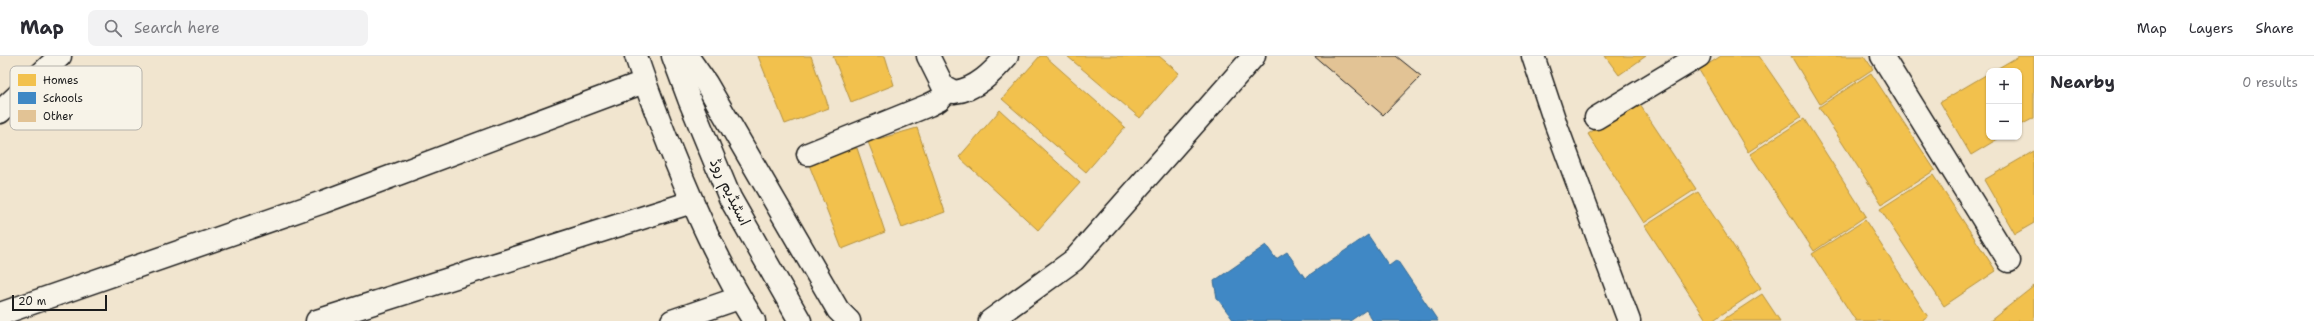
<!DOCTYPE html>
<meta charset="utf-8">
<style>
:root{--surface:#fff;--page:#f2f2f3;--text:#2b2b33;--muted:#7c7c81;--line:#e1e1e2}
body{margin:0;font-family:"Shantell Sans","Playpen Sans Arabic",sans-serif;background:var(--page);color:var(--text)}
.controls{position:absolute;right:12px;top:12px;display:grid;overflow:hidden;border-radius:8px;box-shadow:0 1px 3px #0004}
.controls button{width:36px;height:36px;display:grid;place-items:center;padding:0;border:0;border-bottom:1px solid var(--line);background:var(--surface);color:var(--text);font:20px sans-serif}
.scale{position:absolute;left:12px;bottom:10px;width:95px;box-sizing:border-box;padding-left:4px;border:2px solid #1c1c1c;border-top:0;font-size:11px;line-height:14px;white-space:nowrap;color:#1c1c1c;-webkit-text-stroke:3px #f7f3e8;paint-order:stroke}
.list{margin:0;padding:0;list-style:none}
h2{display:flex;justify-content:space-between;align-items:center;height:52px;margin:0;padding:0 16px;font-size:17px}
h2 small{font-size:13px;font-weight:400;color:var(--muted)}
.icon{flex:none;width:22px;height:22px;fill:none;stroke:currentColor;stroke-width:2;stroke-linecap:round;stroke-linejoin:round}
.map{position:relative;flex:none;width:2034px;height:265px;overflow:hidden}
header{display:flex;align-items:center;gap:24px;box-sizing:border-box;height:56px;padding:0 20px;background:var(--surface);border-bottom:1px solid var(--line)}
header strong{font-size:19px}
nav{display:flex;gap:22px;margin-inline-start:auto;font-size:14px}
.search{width:280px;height:36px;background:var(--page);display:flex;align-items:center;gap:10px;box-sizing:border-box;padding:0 14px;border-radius:8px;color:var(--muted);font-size:15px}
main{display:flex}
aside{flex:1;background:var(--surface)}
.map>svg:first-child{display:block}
.homes{fill:#f2c14e;stroke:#b2903f}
.schools{fill:#3f88c5;stroke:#346892}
.building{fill:#e2c395;stroke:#1c1c1c}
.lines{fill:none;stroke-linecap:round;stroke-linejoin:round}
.street-casing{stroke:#1c1c1c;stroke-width:25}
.primary-casing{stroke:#1c1c1c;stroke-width:25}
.street{stroke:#f7f3e8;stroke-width:22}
.primary{stroke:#f7f3e8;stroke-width:22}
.labels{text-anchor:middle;stroke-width:4;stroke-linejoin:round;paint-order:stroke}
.street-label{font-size:15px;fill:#1c1c1c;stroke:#f7f3e8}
.key{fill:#f7f3e8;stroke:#b5b2ab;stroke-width:1}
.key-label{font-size:11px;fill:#1c1c1c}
</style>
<header>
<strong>Map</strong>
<div class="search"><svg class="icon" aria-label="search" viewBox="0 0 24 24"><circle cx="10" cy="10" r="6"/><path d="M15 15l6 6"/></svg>Search here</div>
<nav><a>Map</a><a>Layers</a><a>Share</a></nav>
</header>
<main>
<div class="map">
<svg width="2034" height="265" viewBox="0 0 2034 265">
<rect width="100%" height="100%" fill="#f1e5cf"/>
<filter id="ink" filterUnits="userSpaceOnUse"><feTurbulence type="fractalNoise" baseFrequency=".025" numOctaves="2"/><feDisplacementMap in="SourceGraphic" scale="8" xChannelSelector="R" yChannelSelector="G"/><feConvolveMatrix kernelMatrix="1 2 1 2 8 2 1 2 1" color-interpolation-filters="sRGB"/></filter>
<g filter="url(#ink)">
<!-- homes -->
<g class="homes">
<path d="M758,0H811L829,52L785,68Z"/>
<path d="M833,0H885L894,29L851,46Z"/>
<path d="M1040,0H1045L1125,71L1086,116L1002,43Z"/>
<path d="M1067,0H1159L1179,17L1140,62Z"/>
<path d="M1605,0H1646L1619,19Z"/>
<path d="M1721,0H1759L1801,61L1748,96L1699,14Z"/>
<path d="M1791,0H1864L1873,13L1820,48Z"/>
<path d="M2019,0H2034V62L2019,70V15H1993Z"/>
<path d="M1871,17L1935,114L1882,148L1819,51Z"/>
<path d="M1989,17V81H2001L1971,99L1940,46Z"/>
<path d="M1638,46L1696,133L1644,167L1588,78Z"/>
<path d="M1000,54L1080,127L1038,174L959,101Z"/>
<path d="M1804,63L1866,160L1814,195L1750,98Z"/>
<path d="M917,72L945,156L902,172L868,86Z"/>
<path d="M857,92L885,176L842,193L808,106Z"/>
<path d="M2034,95V167L2015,178L1984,124Z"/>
<path d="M1933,119L1996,215L1944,250L1880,153Z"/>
<path d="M1698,136L1761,232L1712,265H1707L1645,170Z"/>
<path d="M1865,164L1928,261L1922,265H1856L1812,198Z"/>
<path d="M2034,230V265H1990Z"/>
<path d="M1762,238L1780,265H1721Z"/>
</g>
<!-- schools -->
<path class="schools" d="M1368,179L1389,210L1397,204L1438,265H1373L1366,254L1350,265H1234L1217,242L1214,225L1266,189L1276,203L1287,196L1305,222Z"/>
<!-- building -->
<path class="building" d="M1314,0H1396L1421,20L1383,59Z"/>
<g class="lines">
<defs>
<g id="street">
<path d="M687,0L706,27L838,254L849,265"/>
<path d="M928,0L943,30L954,36C976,34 993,16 1007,0"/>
<path d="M1533,0L1556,69L1629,265"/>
<path d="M1882,0L2009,205"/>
<path d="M0,56L60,0"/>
<path d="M1596,62L1699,0"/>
<path d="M808,98L929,49L939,44L948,34"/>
<path d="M0,258L323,146L644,26"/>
<path d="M317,265L692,146"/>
<path d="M672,265L739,242"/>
<path d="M990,265L1074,204L1254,0"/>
</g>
<g id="primary">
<path d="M636,0C646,31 658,61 670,92C694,151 720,211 754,265"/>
<path d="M673,0L689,43L730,142L800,265"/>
</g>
</defs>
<!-- street casing -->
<use href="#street" class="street-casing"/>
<!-- primary casing -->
<use href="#primary" class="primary-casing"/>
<!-- street -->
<use href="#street" class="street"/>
<!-- primary -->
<use href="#primary" class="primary"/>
</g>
</g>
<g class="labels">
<!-- street labels -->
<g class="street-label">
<text transform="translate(730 136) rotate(64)" y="5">اسٹیڈیم روڈ</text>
</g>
</g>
<!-- legend -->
<rect x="10" y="10" width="132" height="64" rx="6" class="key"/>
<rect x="18" y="18" width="18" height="12" fill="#f2c14e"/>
<rect x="18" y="36" width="18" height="12" fill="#3f88c5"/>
<rect x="18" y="54" width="18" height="12" fill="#e2c395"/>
<g class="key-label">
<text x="43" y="28">Homes</text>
<text x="43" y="46">Schools</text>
<text x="43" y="64">Other</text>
</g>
</svg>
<div class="controls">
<button>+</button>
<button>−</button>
</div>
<div class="scale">20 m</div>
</div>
<aside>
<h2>Nearby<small>0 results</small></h2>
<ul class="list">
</ul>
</aside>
</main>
